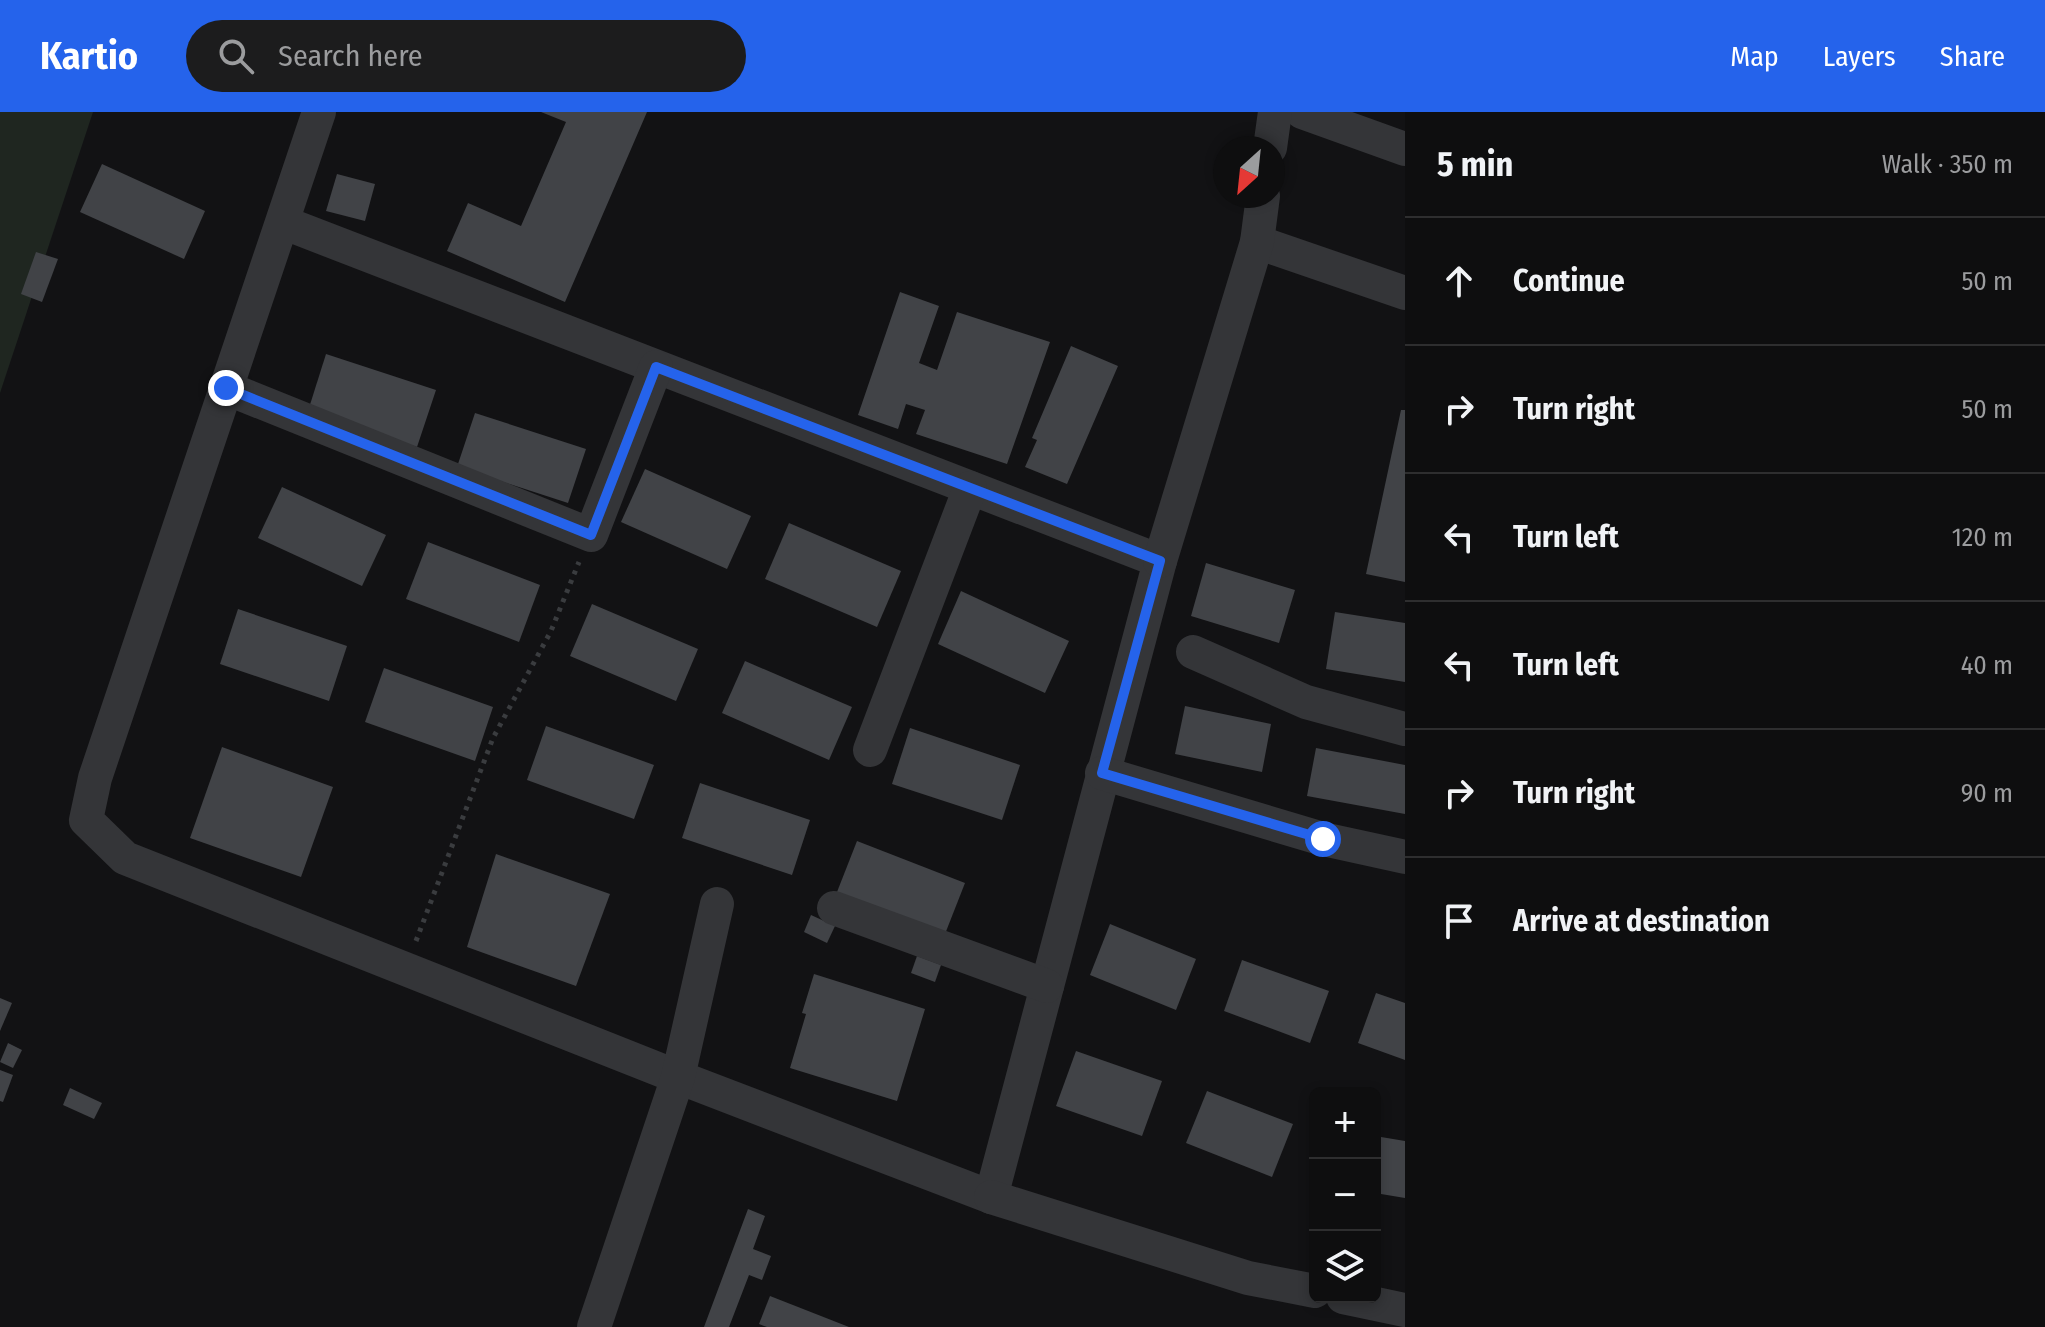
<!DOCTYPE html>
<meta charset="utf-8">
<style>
:root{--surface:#0e0e0f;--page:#1c1c1d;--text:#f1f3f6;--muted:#9b9c9e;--line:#2e2e2f;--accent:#2563eb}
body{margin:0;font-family:"Fira Sans Condensed",sans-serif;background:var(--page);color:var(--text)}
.controls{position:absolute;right:24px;bottom:24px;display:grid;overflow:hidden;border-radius:12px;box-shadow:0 4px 12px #0003}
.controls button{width:72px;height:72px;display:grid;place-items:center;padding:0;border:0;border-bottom:2px solid var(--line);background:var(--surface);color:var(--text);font:40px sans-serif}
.compass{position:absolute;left:1213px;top:24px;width:72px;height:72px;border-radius:50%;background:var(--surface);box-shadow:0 4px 12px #0003;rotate:207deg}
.stop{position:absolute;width:24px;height:24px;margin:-18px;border:6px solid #2563eb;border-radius:50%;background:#fff}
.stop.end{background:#2563eb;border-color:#fff;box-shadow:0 2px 8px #0008}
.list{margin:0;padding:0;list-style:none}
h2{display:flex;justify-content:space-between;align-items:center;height:104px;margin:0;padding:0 32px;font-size:34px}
h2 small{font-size:26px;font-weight:400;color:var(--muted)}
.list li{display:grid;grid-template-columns:52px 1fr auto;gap:24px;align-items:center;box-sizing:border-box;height:128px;padding:0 32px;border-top:2px solid var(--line)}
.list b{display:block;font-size:30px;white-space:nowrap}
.list em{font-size:26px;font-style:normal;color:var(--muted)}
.icon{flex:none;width:44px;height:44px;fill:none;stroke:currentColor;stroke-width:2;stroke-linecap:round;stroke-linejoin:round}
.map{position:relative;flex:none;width:1405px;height:1215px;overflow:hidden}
header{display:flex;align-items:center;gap:48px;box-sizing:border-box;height:112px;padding:0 40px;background:var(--accent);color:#fff}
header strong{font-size:38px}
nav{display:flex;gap:44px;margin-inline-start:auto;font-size:28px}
.search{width:560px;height:72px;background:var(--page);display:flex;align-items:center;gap:20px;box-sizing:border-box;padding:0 28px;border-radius:44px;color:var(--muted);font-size:30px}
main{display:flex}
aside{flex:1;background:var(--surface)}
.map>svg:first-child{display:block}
.green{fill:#1f2620}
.building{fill:#414347}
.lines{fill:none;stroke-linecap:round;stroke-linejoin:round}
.path{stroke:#3a3c3f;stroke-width:5;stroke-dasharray:4 6;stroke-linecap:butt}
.minor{stroke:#343538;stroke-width:34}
.route{stroke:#2563eb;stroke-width:10}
</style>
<header>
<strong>Kartio</strong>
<div class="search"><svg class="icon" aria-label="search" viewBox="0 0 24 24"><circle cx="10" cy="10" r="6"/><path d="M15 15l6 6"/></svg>Search here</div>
<nav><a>Map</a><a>Layers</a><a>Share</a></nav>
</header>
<main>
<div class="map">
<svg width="1405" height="1215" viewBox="0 0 1405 1215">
<rect width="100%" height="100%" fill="#121214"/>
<!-- green -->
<path class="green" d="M0,0H93L0,281Z"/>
<!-- building -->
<g class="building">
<path d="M541,0H647L565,190L447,139L468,91L521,114L566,10Z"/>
<path d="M102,52L205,99L184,147L80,100Z"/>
<path d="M337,62L375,72L365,109L326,99Z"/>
<path d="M36,140L58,147L42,190L21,182Z"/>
<path d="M900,180L939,194L919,251L937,258L957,200L1050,230L1007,352L916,322L925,298L906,292L898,317L858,303Z"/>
<path d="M1071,234L1118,254L1067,372L1025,355L1037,328L1032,326Z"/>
<path d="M326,242L436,278L417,335L308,299Z"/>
<path d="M1401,298H1405V470L1366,462Z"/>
<path d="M475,301L586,337L568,391L457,355Z"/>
<path d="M645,357L751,404L727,457L621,410Z"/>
<path d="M282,375L386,423L362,474L258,426Z"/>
<path d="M789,411L901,459L877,515L765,467Z"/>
<path d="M428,430L540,473L519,530L406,487Z"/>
<path d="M1206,451L1295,478L1279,531L1191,504Z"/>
<path d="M961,479L1069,529L1045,581L938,532Z"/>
<path d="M592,492L698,537L676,589L570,544Z"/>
<path d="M238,497L347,534L329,589L220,552Z"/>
<path d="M1335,500L1405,511V570L1326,557Z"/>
<path d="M745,549L852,595L829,648L722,601Z"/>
<path d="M384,556L493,595L475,649L365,610Z"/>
<path d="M1185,594L1271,612L1262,660L1175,642Z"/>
<path d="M546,614L654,653L634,707L527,668Z"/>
<path d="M910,616L1020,653L1002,708L892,672Z"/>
<path d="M222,635L333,675L301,765L190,726Z"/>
<path d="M1316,636L1405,653V702L1307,684Z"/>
<path d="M700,671L810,708L792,763L682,726Z"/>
<path d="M857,729L965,771L945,822L837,780Z"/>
<path d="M496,742L610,782L576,874L467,835Z"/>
<path d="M811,803L835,814L827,831L804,820Z"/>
<path d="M1110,812L1196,847L1176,898L1090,863Z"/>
<path d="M917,844L941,853L935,870L911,861Z"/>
<path d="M1242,848L1329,879L1310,931L1224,899Z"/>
<path d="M814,862L925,897L897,989L790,956L806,902L802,901Z"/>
<path d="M1376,881L1405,891V948L1358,931Z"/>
<path d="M0,886L12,891L0,919Z"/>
<path d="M8,931L22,938L13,956L0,950Z"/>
<path d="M1076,939L1162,969L1142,1024L1056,994Z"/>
<path d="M0,958L13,963L3,990L0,989Z"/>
<path d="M70,976L102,991L94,1007L63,993Z"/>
<path d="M1207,979L1293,1012L1272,1065L1186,1031Z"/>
<path d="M1375,1024L1405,1029V1086L1375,1081Z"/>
<path d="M748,1097L765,1104L753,1137L771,1144L762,1168L749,1163L729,1215H704Z"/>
<path d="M770,1184L849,1215H767L759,1212Z"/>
</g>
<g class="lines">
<!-- path -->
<path class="path" d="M416,829L493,626L551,519L579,450"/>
<!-- minor -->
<g class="minor">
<path d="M1302,0L1405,37"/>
<path d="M1270,36L1275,0"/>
<path d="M282,110L1160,449L991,1085L678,965L125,746L86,708L95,666L319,0"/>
<path d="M1257,130L1405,181"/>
<path d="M226,276L591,423L656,255"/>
<path d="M1160,449L1257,130L1263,84"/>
<path d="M1193,540L1306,590L1405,617"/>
<path d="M870,638L970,376"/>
<path d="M1102,661L1323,727L1405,745"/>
<path d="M834,796L1047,874"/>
<path d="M991,1085L1248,1166L1315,1179"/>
<path d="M1343,1185L1405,1198"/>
<path d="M594,1215L678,965L717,792"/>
</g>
</g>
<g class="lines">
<!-- route -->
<path class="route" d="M226,276L591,423L656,255L1160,449L1102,661L1323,727"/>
</g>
</svg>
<div class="controls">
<button>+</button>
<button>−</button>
<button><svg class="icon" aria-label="layers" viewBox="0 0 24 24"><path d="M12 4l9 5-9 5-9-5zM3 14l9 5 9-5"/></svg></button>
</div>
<svg class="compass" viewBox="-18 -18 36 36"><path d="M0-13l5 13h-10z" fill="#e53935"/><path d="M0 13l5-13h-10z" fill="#9b9c9e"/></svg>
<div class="stop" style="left:1323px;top:727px"></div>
<div class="stop end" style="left:226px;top:276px"></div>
</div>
<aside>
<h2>5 min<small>Walk · 350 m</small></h2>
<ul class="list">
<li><svg class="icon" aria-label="ahead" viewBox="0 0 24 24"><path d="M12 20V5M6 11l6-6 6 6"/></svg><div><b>Continue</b></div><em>50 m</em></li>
<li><svg class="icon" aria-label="right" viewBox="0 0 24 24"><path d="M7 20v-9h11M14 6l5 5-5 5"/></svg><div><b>Turn right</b></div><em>50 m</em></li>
<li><svg class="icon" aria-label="left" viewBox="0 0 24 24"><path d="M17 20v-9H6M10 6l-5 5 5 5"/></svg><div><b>Turn left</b></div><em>120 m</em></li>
<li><svg class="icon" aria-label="left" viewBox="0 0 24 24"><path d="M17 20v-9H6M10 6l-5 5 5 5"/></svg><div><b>Turn left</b></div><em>40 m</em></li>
<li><svg class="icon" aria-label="right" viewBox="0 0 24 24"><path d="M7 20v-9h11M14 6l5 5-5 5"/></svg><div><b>Turn right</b></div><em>90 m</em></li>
<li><svg class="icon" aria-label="arrive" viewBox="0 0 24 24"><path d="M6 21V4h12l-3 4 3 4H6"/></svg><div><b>Arrive at destination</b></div></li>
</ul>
</aside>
</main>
